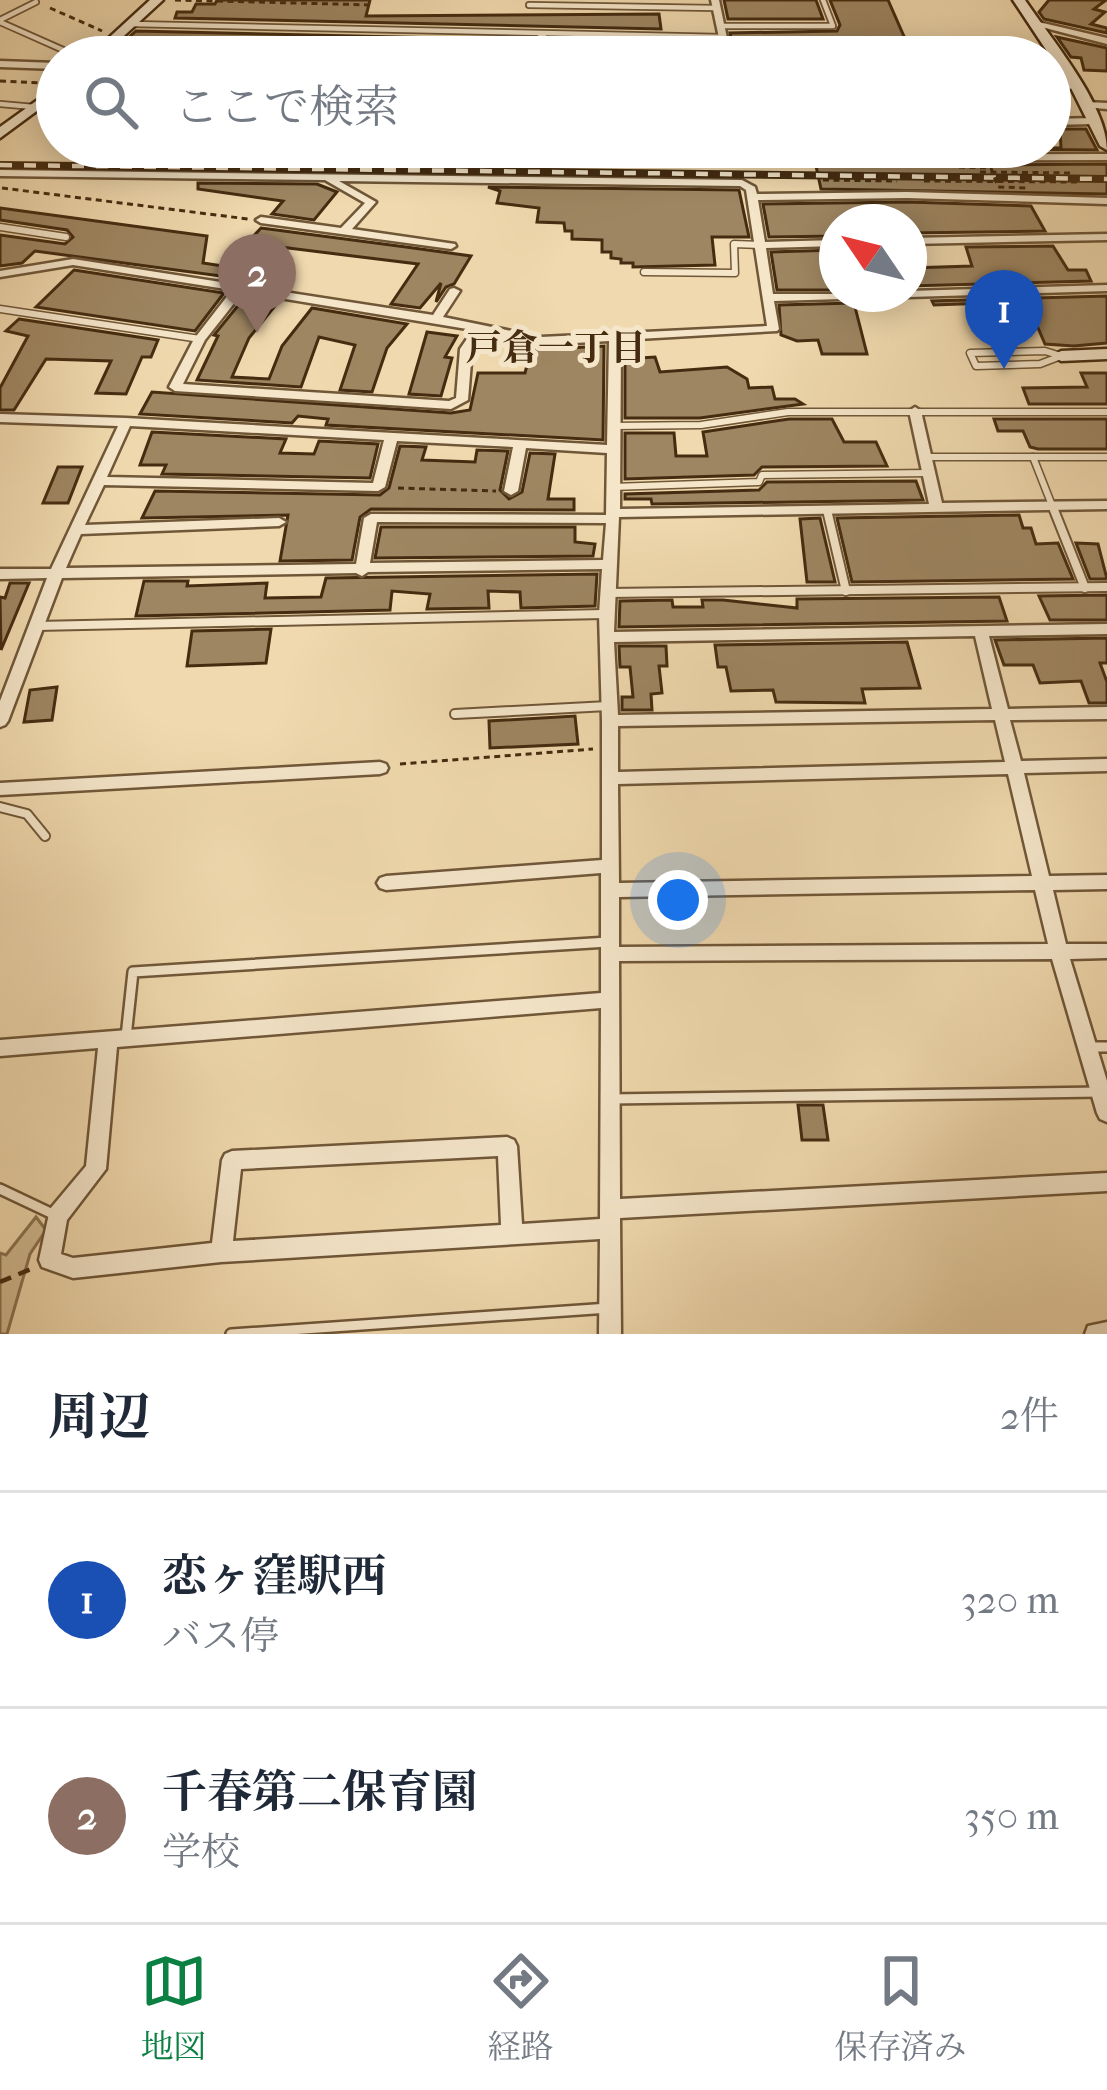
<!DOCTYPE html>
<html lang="ja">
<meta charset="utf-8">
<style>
:root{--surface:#fff;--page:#f6f6f7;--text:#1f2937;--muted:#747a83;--line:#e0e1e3;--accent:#0b8043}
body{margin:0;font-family:"IM FELL French Canon","Noto Serif JP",serif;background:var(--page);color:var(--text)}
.compass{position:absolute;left:819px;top:204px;width:108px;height:108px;border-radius:50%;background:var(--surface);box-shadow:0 6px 30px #0003;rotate:305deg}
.you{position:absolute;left:678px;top:900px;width:42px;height:42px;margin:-30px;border:9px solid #fff;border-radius:50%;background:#1a73e8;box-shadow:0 0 0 18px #1a73e833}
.badge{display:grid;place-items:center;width:78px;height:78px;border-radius:50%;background:var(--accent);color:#fff;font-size:39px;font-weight:700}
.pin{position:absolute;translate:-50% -99px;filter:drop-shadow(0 3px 6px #0008)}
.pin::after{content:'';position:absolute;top:63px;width:42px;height:36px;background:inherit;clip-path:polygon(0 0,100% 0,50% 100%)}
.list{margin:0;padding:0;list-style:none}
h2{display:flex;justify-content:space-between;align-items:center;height:156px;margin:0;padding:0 48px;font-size:51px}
h2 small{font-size:39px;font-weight:400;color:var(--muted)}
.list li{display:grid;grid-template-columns:78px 1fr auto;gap:36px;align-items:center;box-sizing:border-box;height:216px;padding:0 48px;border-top:3px solid var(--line)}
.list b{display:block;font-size:45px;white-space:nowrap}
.list p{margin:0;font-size:39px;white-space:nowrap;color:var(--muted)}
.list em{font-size:39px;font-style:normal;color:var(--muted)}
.icon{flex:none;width:66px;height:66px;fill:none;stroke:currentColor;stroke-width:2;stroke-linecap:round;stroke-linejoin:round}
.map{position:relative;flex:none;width:1107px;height:1334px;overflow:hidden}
.search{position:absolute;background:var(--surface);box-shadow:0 6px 30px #0003;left:36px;right:36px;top:36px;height:132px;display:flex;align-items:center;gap:30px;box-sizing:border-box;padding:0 42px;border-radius:66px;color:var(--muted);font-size:45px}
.sheet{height:588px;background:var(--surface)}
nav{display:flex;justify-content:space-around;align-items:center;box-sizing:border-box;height:168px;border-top:3px solid var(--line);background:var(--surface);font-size:33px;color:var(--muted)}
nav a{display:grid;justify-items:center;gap:6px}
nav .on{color:var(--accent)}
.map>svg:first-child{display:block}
.green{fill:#d3bc93;stroke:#8c7452;stroke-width:3}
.building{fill:#9e8662;stroke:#452c10;stroke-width:3}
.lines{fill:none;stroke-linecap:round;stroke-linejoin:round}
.lane-far3-casing{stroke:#705738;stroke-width:8}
.lane-far2-casing{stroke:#705738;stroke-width:9}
.lane-far1-casing{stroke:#705738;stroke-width:12}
.lane-casing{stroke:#705738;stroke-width:14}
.street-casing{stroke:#705738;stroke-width:5}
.secondary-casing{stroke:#452c10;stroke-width:5}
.path-far1{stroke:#452c10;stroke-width:3;stroke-dasharray:6 4.5;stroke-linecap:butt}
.path{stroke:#452c10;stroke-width:4.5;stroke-dasharray:12 8;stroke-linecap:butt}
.lane-far3{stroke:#f5e6ca;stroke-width:4.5}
.lane-far2{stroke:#f5e6ca;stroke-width:6}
.lane-far1{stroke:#f5e6ca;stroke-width:8}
.lane{stroke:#f5e6ca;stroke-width:9}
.street{fill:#f5e6ca;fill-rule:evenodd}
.secondary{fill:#f5e6ca;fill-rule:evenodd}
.rail-casing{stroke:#452c10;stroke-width:8}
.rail{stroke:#f5e6ca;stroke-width:4.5;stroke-dasharray:12;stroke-linecap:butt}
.path-bridge{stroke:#452c10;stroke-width:3;stroke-dasharray:6 4.5;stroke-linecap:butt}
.labels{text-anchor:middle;stroke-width:10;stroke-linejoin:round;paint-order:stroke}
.far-neighbourhood-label{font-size:36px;font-weight:bold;fill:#452c10;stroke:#f5e6ca}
</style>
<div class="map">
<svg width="1107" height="1334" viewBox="0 0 1107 1334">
<rect width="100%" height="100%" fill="#f0d9ae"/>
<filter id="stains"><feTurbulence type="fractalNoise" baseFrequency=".00167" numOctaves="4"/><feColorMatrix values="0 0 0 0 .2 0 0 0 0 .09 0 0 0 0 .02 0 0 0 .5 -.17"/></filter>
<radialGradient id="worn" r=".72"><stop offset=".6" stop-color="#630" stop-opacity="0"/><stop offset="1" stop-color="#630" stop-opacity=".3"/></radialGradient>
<!-- green -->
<path class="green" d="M36,1217L46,1230L30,1254L7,1334H0V1253L6,1255Z"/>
<!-- building -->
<g class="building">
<path d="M217,0H370L366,16L659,14L661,29L175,18L177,12H192L196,4H215Z"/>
<path d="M724,0H816L823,19H728Z"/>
<path d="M830,0H888L913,57L746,51V57H735L730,33L837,31L840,25Z"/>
<path d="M1049,0H1106L1094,9L1105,12L1091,24L1107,28V33L1044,19L1039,12Z"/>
<path d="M136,31L532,40L530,44L126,40Z"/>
<path d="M1057,37L1107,48V71L1084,70L1081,58L1071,57Z"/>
<path d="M549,40L716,44L718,57H542Z"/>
<path d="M1060,129H1086L1097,150L811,147L1061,148Z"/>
<path d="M1107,164V194L821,189L816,166Z"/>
<path d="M198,183L317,184L337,192L314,220L272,214L283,201L198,189Z"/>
<path d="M488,187L739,190L749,237H712L715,265L633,267V263H621V259L611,258V252H602V240L572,239V231H565L564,223L537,222L539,208L497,203L500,191Z"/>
<path d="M907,202L1031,206L1045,231L909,233V222H837V236L769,237L763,204Z"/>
<path d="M0,208L207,236L203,263L288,276V285L35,251L22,263L0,266V235L65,244L73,237L67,230L0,220Z"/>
<path d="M261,228L406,247L471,256L454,284L446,287L436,302L441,283L420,308L391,304L418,264L247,243Z"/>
<path d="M1053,246L1068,270H1086L1091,281L909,286V268L972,266L966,247Z"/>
<path d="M837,250V290H777L771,252Z"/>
<path d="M74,270L224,293L195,331L36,307Z"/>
<path d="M1107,296V343L1074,346L1045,344L1032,314H994L989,303L934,305L932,301Z"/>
<path d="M245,297L278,302L249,338L232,377L269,379L282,346L312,308L407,324L387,348L372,392L340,390L355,345L319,337L301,387L197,380L218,336L214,335Z"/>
<path d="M854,303L867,354H822L818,340L797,341L781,335L779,305Z"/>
<path d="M19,319L158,340L151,357H142L126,394L96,393L111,361L46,359L14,410H0V388L28,336L6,331Z"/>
<path d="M427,332L457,336L445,357L452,358L441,396L409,394Z"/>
<path d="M604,346L603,440L326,425L328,419L298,416L292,423L140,414L152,392L451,413L470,410L478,373H525L531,350Z"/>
<path d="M655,357L660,372L727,367L747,379L749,388L772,387L775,399H795L803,404L700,418H625V359Z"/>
<path d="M1081,373H1107V404H1029L1023,388L1087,387Z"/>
<path d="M789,419H832L844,442H876L887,466L762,467L754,475L625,479V433H674L676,456H707L703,432Z"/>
<path d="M994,419H1107V449H1038L1030,447L1023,431H998Z"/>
<path d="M152,432L286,439L280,453L314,454L319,441L378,444L370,478L162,474L166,465H140Z"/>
<path d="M400,446L426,447L422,460L475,462L477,450L508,451L500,490L509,499L522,492L530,453L555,454L548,499H574V510L371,509L360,517L352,560L280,561L288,515L142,518L155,491L380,495L389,488Z"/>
<path d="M58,467H82L68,503H43Z"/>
<path d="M916,481L923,500L652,504L651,499H625V494L759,490L767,482Z"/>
<path d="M1019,515L1023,528H1031L1036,544L1058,543L1073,579L852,582L837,518Z"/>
<path d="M820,518L835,582H807L800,519Z"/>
<path d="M381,527H575V542L595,544L593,556L375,558Z"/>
<path d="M1076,543L1098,544L1107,579H1090Z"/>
<path d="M597,574L595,606L521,608L520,592L488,591L489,608L427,609L430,594L392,591L390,610L136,616L144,581H188L187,586L267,583L265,598L321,597L326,578Z"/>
<path d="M10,583H29L1,650L0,597L5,598Z"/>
<path d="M1107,595V620H1050L1039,596Z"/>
<path d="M999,597L1007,621L619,627L620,601L672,600L673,607H703L702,600H723L797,608V599Z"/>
<path d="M271,629L266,663L187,666L192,631Z"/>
<path d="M1107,638V663H1100L1107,682V703H1089L1081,681L1040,683L1033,665H1004L995,640Z"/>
<path d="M907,642L920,688L862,689L865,703L776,702L773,690L731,691L726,667H718L715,645Z"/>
<path d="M619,646H666L667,666H659L662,693L651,694L652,710H622V697H633L630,667H620Z"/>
<path d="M57,687L52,720L24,722L30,690Z"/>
<path d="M575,716L578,744L490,748L489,721Z"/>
<path d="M798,1105H823L828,1140H802Z"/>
</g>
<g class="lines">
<defs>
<g id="lane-far3">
<path d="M529,5L716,8"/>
<path d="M0,20L36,2"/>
<path d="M0,22L79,57"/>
<path d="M132,24L723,37"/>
<path d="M720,26H833L823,0"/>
<path d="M0,104L34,107"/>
</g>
<g id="lane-far2">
<path d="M0,227L66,237"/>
<path d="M644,272L735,273L734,244L760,245"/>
<path d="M0,309L200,339"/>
<path d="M1045,351L1061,356L1040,364L976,366L970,353Z"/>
<path d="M614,426L701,425L788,412H1107"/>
<path d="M924,457H1107"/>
<path d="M1033,457L1055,513"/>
<path d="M612,487L759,482L762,475L928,473"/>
</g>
<g id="lane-far1">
<path d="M827,510L846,591"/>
<path d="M1054,510L1085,588"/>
<path d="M608,593L1107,587"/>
<path d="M37,626L604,614"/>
<path d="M455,714L608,706"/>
<path d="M0,807L27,814L45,836"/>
</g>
<g id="lane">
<path d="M126,1037L133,972L608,942"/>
<path d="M1090,1047H1107"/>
<path d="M611,1099L1100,1092"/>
<path d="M0,1189L57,1216"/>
<path d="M231,1334L609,1308"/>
</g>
<g id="street">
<path d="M711,0H719L731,57H723Z"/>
<path d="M1030,20L1107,38V44L1030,24Z"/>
<path d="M539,33L546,35L541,52L537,55L106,50L102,47L106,44L533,49Z"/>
<path d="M0,61L57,63V69L0,67Z"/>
<path d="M1076,83L1081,86L1079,88L1050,90V84Z"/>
<path d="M1086,102L1107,103V109L1083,107L1081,105Z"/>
<path d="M1050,119L1094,118L1099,121L1094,124L1050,125Z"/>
<path d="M520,147H530L532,156L1107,154V160L528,162L523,159Z"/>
<path d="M0,170L742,180L755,187L757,194L907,192L1107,198V204L907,198L758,200L765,242L837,240V246L766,248L773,294H909V291L1107,285V291L774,301L779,329L777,331L621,340L620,509L929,504L909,411L915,407L921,411L942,503L1107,501V509L619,517L614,632L1107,624V634L989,636L1008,709L1107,707V719L1010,720L1021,761L1107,759V771L1024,773L1049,876L1107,875V889L1053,890L1066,944H1107V958L1070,959L1107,1081V1122L1100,1119L1097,1113L1052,959L619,961L620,1199L1107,1173V1191L620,1218L621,1334H599L600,1239L221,1262L73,1278L42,1267L39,1260L50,1209L86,1166L98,1048L0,1056V1040L601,993V873L386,890L380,888L377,883L380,878L386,876L602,860V721L599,614L602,569L368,572L362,576L356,573L62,578L8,721L5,725L0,727V701L47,578L0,579V569H51L118,426L0,422V414L126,418L607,445L609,341L541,345L483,332L472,349L468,400L451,409L175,391L169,387L194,339L232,290L73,265L0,277V271L73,259L433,315L450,289L454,288L460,291L443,317L541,337L767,326L746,190L740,186L339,181L376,202L352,229L455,244L456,246L451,249L261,223L256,220L261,217L341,228L365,203L325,180L0,176ZM243,292L473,330L460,349L456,398L449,401L183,384L205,340ZM130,426L384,440L373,483L107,477ZM397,441L513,447L504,491L511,495L518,491L526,448L607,453L606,515L371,514L364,518L356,564L66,568L81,534L279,526L286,522L279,518L85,525L104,485L378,491L385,487ZM377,522L606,523L603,560L370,563ZM975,636L992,709L618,715L614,642ZM995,720L1005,762L618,772V726ZM1008,774L1032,876L619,883L618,784ZM1035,890L1048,944L619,947V897ZM601,1008L600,1219L522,1224L517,1146L514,1140L507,1137L232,1151L225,1154L222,1160L212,1243L73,1258L61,1254L67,1220L106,1169L117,1047ZM498,1156L501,1225L233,1241L241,1169Z"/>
<path d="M1107,234V240L909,244V238Z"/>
<path d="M380,762L386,764L388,768L386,772L380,774L0,795V783Z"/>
<path d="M1107,1322V1334H1085L1088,1326Z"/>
</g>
<g id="secondary">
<path d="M150,0H163L101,57H88Z"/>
<path d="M1013,0H1025C1051,39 1107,104 1107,150L1100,146L1070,86Z"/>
<path d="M57,86V96L0,138V127Z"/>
<path d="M1107,349V359L1061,361L1053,356L1061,351Z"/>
</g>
</defs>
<!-- lane-far3 casing -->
<use href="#lane-far3" class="lane-far3-casing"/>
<!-- lane-far2 casing -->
<use href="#lane-far2" class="lane-far2-casing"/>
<!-- lane-far1 casing -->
<use href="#lane-far1" class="lane-far1-casing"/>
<!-- lane casing -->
<use href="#lane" class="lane-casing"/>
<!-- street casing -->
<use href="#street" class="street-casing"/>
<!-- secondary casing -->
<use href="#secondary" class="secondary-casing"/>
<!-- path-far1 -->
<g class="path-far1">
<path d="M175,0L374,5"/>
<path d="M50,8L102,31"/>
<path d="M0,81L40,83"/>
<path d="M980,172L1074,173"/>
<path d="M823,180L897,181"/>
<path d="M924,181L1079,182"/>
<path d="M2,188L248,219"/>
<path d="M398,488L496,491"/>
<path d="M400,764L593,749"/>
</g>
<!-- path -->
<path class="path" d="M0,1282L31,1269"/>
<!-- lane-far3 -->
<use href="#lane-far3" class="lane-far3"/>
<!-- lane-far2 -->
<use href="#lane-far2" class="lane-far2"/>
<!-- lane-far1 -->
<use href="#lane-far1" class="lane-far1"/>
<!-- lane -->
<use href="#lane" class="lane"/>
<!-- street -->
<use href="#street" class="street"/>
<!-- secondary -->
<use href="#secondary" class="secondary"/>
<defs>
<path id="rail" d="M0,165L1107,179"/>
</defs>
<!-- rail casing -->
<use href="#rail" class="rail-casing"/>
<!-- rail -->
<use href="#rail" class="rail"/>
<!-- path-bridge -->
<g class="path-bridge">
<path d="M711,161L714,179"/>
<path d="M959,167L991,168L998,187L1028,188"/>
</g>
</g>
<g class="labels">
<!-- far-neighbourhood labels -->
<g class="far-neighbourhood-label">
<text x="556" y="360">戸倉一丁目</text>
</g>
</g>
<rect width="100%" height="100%" filter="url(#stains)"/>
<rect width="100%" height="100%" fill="url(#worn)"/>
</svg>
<svg class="compass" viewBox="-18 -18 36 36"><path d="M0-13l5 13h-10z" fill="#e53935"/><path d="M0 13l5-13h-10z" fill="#747a83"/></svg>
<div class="you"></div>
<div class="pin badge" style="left:1004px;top:369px;background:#1a4fb4">1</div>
<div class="pin badge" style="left:257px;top:333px;background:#8d6e63">2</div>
<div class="search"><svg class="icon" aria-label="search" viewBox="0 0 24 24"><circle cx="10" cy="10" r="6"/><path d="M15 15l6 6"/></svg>ここで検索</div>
</div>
<section class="sheet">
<h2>周辺<small>2件</small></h2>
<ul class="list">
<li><span class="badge" style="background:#1a4fb4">1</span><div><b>恋ヶ窪駅西</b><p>バス停</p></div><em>320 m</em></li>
<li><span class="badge" style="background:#8d6e63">2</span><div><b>千春第二保育園</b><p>学校</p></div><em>350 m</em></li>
</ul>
</section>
<nav>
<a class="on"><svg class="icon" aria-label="map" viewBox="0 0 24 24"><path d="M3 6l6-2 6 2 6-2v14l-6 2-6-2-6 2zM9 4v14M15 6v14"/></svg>地図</a>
<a><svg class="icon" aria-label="directions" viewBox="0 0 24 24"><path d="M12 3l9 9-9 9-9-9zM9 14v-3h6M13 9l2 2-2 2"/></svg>経路</a>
<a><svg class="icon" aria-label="saved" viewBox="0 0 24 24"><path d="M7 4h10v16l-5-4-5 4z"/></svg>保存済み</a>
</nav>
